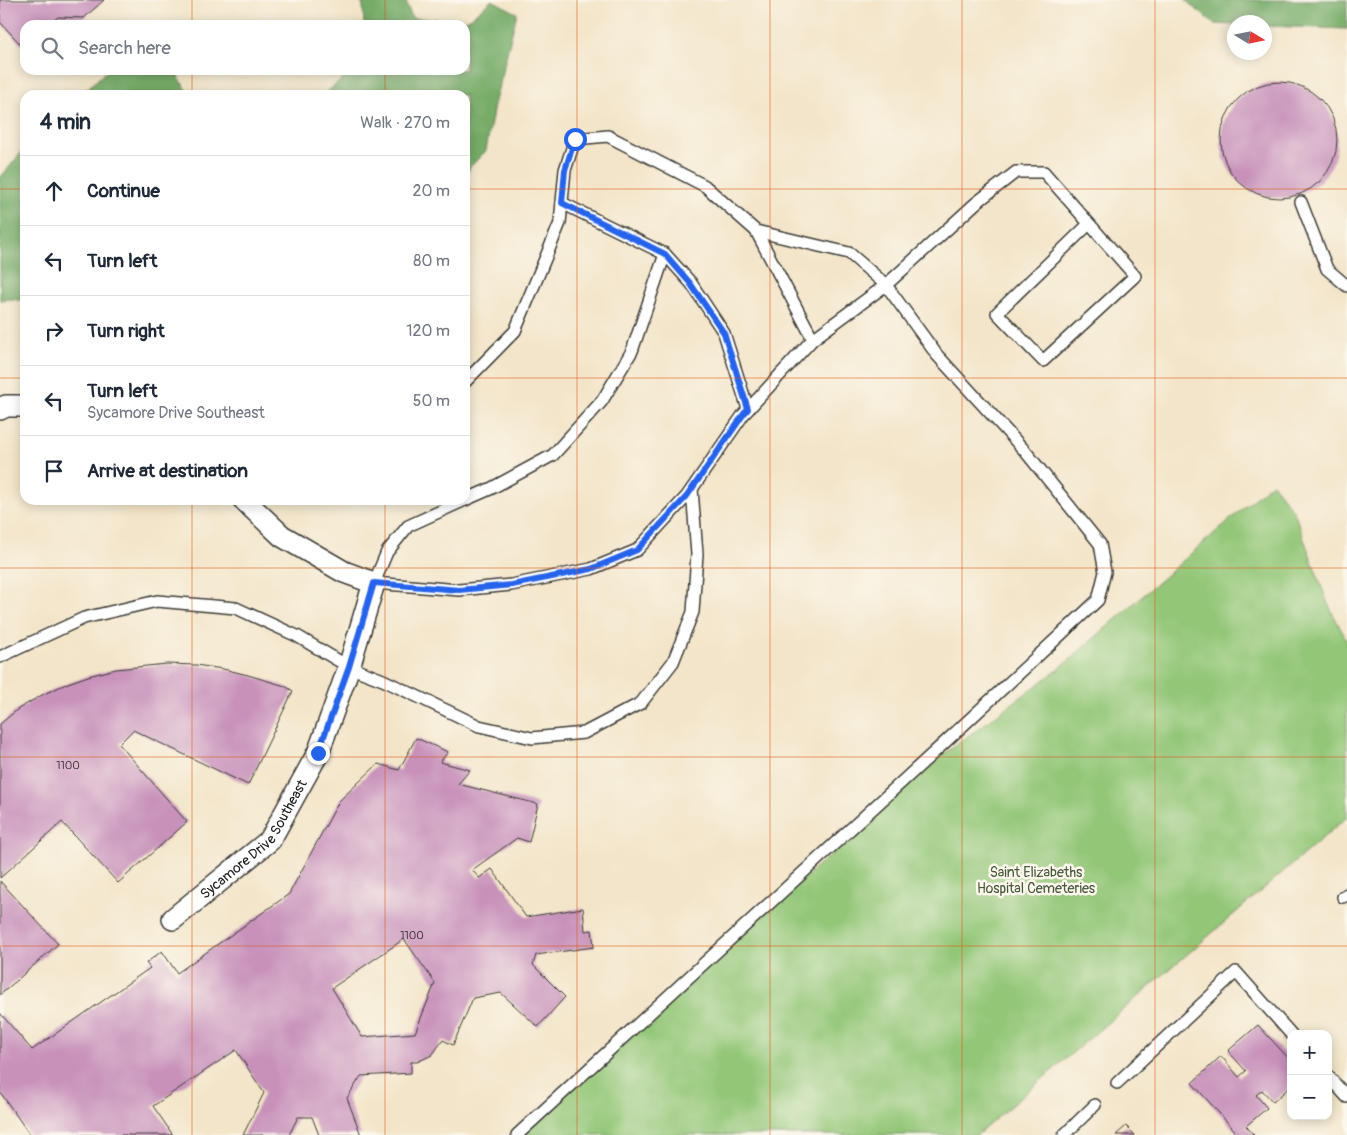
<!DOCTYPE html>
<meta charset="utf-8">
<style>
:root{--surface:#fff;--page:#f6f6f7;--text:#1f2937;--muted:#747a83;--line:#e0e1e3}
body{margin:0;font-family:Pangolin,sans-serif;background:var(--page);color:var(--text)}
.controls{position:absolute;right:15px;bottom:15px;display:grid;overflow:hidden;border-radius:10px;box-shadow:0 2px 12px #0003}
.controls button{width:45px;height:45px;display:grid;place-items:center;padding:0;border:0;border-bottom:1px solid var(--line);background:var(--surface);color:var(--text);font:25px sans-serif}
.compass{position:absolute;left:1227px;top:15px;width:45px;height:45px;border-radius:50%;background:var(--surface);box-shadow:0 2px 12px #0003;rotate:100deg}
.stop{position:absolute;width:15px;height:15px;margin:-11px;border:4px solid #2563eb;border-radius:50%;background:#fff}
.stop.end{background:#2563eb;border-color:#fff;box-shadow:0 1px 5px #0008}
.list{margin:0;padding:0;list-style:none}
h2{display:flex;justify-content:space-between;align-items:center;height:65px;margin:0;padding:0 20px;font-size:21px}
h2 small{font-size:16px;font-weight:400;color:var(--muted)}
.list li{display:grid;grid-template-columns:32px 1fr auto;gap:15px;align-items:center;box-sizing:border-box;height:70px;padding:0 20px;border-top:1px solid var(--line)}
.list b{display:block;font-size:19px;white-space:nowrap}
.list p{margin:0;font-size:16px;white-space:nowrap;color:var(--muted)}
.list em{font-size:16px;font-style:normal;color:var(--muted)}
.icon{flex:none;width:28px;height:28px;fill:none;stroke:currentColor;stroke-width:2;stroke-linecap:round;stroke-linejoin:round}
.map{position:relative;flex:none;width:1347px;height:1135px;overflow:hidden}
.search{position:absolute;background:var(--surface);box-shadow:0 2px 12px #0003;left:20px;top:20px;width:450px;height:55px;display:flex;align-items:center;gap:12px;box-sizing:border-box;padding:0 18px;border-radius:15px;color:var(--muted);font-size:19px}
.panel{position:absolute;background:var(--surface);box-shadow:0 2px 12px #0003;left:20px;top:90px;width:450px;height:415px;border-radius:15px}
.map>svg:first-child{display:block}
.green{fill:#93c677;stroke:#58714a}
.forest{fill:#76ab68;stroke:#496442}
.building{fill:#c791ba;fill-rule:evenodd}
.lines{fill:none;stroke-linecap:round;stroke-linejoin:round}
.lane-casing{stroke:#3c3a36;stroke-width:14}
.street-casing{stroke:#3c3a36;stroke-width:24}
.lane{stroke:#fff;stroke-width:11}
.street{stroke:#fff;stroke-width:21}
.route{stroke:#2563eb;stroke-width:6}
.grid{fill:none;stroke:#de560d;stroke-width:1;stroke-opacity:0.55}
.labels{text-anchor:middle;stroke-width:5;stroke-linejoin:round;paint-order:stroke}
.number-label{font-size:11px;fill:#473944}
.street-label{font-size:14px;fill:#1c1c1c;stroke:#fbf7ec}
.park-label{font-size:14px;fill:#46583c;stroke:#fbf7ec}
</style>
<div class="map">
<svg width="1347" height="1135" viewBox="0 0 1347 1135">
<rect width="100%" height="100%" fill="#fbf7ec"/>
<filter id="ink" filterUnits="userSpaceOnUse"><feTurbulence type="fractalNoise" baseFrequency=".02" numOctaves="2"/><feDisplacementMap in="SourceGraphic" scale="10" xChannelSelector="R" yChannelSelector="G"/><feConvolveMatrix kernelMatrix="1 2 1 2 8 2 1 2 1" color-interpolation-filters="sRGB"/></filter>
<filter id="wash" filterUnits="userSpaceOnUse"><feTurbulence type="fractalNoise" baseFrequency=".0096" numOctaves="4" result="noise"/><feDisplacementMap in="SourceGraphic" scale="20" xChannelSelector="R" yChannelSelector="G"/><feGaussianBlur stdDeviation="1.12" result="paint"/><feColorMatrix in="noise" values="0 0 0 0 0 0 0 0 0 0 0 0 0 0 0 0 0 1.4 0 .05"/><feComposite in="paint" operator="in"/></filter>
<g filter="url(#wash)">
<rect width="100%" height="100%" fill="#f3e5c9"/>
<!-- green -->
<path class="green" d="M1272,483L1294,512L1328,604L1347,641V817L977,1135H515L944,754L1060,668Z"/>
<!-- forest -->
<g class="forest">
<path d="M360,0H405L412,18L468,20L492,0L517,13L494,105L486,151L470,167L465,179V95H323L354,70H465V25H364L363,6Z"/>
<path d="M1185,0H1347V29L1265,26L1264,22H1234V25L1214,24Z"/>
<path d="M108,70H174L190,95H80Z"/>
<path d="M25,148V301L11,299L0,300V178Z"/>
</g>
<g id="blocks">
<!-- building -->
<g class="building">
<path d="M0,0H104L84,18L58,17L48,25H25V46L24,48L0,22Z"/>
<circle cx="1279" cy="140" r="58"/>
<path d="M167,664L196,665L223,669L248,675L285,686L293,691L248,785L133,730L119,744L187,822L118,883L62,822L0,878V724L18,709L42,695L68,683L88,676L116,669Z"/>
<path d="M416,738L448,752L440,762L470,770L458,784L538,804L529,842L517,838L472,870L479,878L492,869L526,917L583,908L585,931L592,930L594,947L536,955L533,965L565,997L538,1027L501,993L473,998L453,1045L443,1040L432,1055L417,1062H411V1073L361,1076L347,1098L361,1135H319L312,1117H298L289,1135H243L264,1093L236,1050L153,1106L173,1135H30L0,1092V1013L32,1050L150,968L146,963L162,951L177,973L289,894L339,801L378,764L399,770ZM404,939L435,983L415,1033L362,1037L332,988Z"/>
<path d="M0,881L58,944L0,995Z"/>
<path d="M1258,1025L1291,1061V1086L1273,1102L1262,1090L1256,1095L1267,1108L1246,1126L1254,1135H1235L1237,1133L1192,1083L1221,1056L1239,1077L1246,1071L1228,1051Z"/>
<path d="M1126,1126L1135,1135H1116Z"/>
</g>
</g>
</g>
<g filter="url(#ink)">
<use href="#blocks" fill-opacity="0" stroke="#3c3a36" stroke-width="1"/>
<g class="lines">
<defs>
<g id="lane">
<path d="M1301,202L1327,269L1347,286"/>
<path d="M562,203L665,254"/>
<path d="M465,382L515,331L560,223L565,170L575,139L608,136L705,186L756,231L849,253L886,285L976,203L1016,172H1044L1135,276L1043,361L997,313L1089,224"/>
<path d="M465,500L408,526L387,552L374,583L459,590L511,585L591,569L637,550L687,496L743,415L813,339L756,231"/>
<path d="M465,500L490,489L553,455L602,401L632,351L665,254L691,283L724,333L748,409"/>
<path d="M0,657L84,618L157,601L236,608L297,636L349,667L383,680L479,726L532,738L584,733L641,703L673,662L693,612L697,554L692,489"/>
<path d="M1343,897L1347,894"/>
<path d="M1328,1076L1347,1097"/>
<path d="M1117,1083L1236,972L1291,1034"/>
<path d="M517,1135L942,745L1098,600L1105,572L1100,544L1025,451L937,355L886,285L813,339"/>
<path d="M1064,1135L1095,1105"/>
</g>
<g id="street">
<path d="M0,409L6,406H25"/>
<path id="s1" d="M173,919L270,840L318,753L349,667L374,583L344,572L282,536L244,500"/>
</g>
</defs>
<!-- lane casing -->
<use href="#lane" class="lane-casing"/>
<!-- street casing -->
<use href="#street" class="street-casing"/>
<!-- lane -->
<use href="#lane" class="lane"/>
<!-- street -->
<use href="#street" class="street"/>
</g>
</g>
<g class="lines" filter="url(#ink)">
<!-- route -->
<path class="route" d="M318,753L349,667L374,583L459,590L512,585L591,569L637,550L687,496L743,415L748,409L724,333L690,283L665,254L562,203L565,170L575,139"/>
</g>
<!-- grid -->
<path class="grid" d="M192,0V25M385,0V25M577,0V1135M770,0V1135M962,0V1135M1155,0V1135M192,70V95M385,70V95M0,189H25M465,189H1347M0,378H25M465,378H1347M192,500V1135M385,500V1135M0,568H1347M0,757H1347M0,946H1347"/>
<g class="labels">
<!-- number labels -->
<g class="number-label">
<text x="68" y="769">1100</text>
<text x="412" y="939">1100</text>
</g>
<!-- street labels -->
<g class="street-label">
<text dy="5" stroke="none"><textPath href="#s1" startOffset="115">Sycamore Drive Southeast</textPath></text>
</g>
<!-- park labels -->
<g class="park-label">
<text x="1036" y="877">Saint Elizabeths<tspan x="1036" dy="16">Hospital Cemeteries</tspan></text>
</g>
</g>
</svg>
<div class="controls">
<button>+</button>
<button>−</button>
</div>
<svg class="compass" viewBox="-18 -18 36 36"><path d="M0-13l5 13h-10z" fill="#e53935"/><path d="M0 13l5-13h-10z" fill="#747a83"/></svg>
<div class="stop" style="left:575px;top:139px"></div>
<div class="stop end" style="left:318px;top:753px"></div>
<div class="search"><svg class="icon" aria-label="search" viewBox="0 0 24 24"><circle cx="10" cy="10" r="6"/><path d="M15 15l6 6"/></svg>Search here</div>
<section class="panel">
<h2>4 min<small>Walk · 270 m</small></h2>
<ul class="list">
<li><svg class="icon" aria-label="ahead" viewBox="0 0 24 24"><path d="M12 20V5M6 11l6-6 6 6"/></svg><div><b>Continue</b></div><em>20 m</em></li>
<li><svg class="icon" aria-label="left" viewBox="0 0 24 24"><path d="M17 20v-9H6M10 6l-5 5 5 5"/></svg><div><b>Turn left</b></div><em>80 m</em></li>
<li><svg class="icon" aria-label="right" viewBox="0 0 24 24"><path d="M7 20v-9h11M14 6l5 5-5 5"/></svg><div><b>Turn right</b></div><em>120 m</em></li>
<li><svg class="icon" aria-label="left" viewBox="0 0 24 24"><path d="M17 20v-9H6M10 6l-5 5 5 5"/></svg><div><b>Turn left</b><p>Sycamore Drive Southeast</p></div><em>50 m</em></li>
<li><svg class="icon" aria-label="arrive" viewBox="0 0 24 24"><path d="M6 21V4h12l-3 4 3 4H6"/></svg><div><b>Arrive at destination</b></div></li>
</ul>
</section>
</div>
